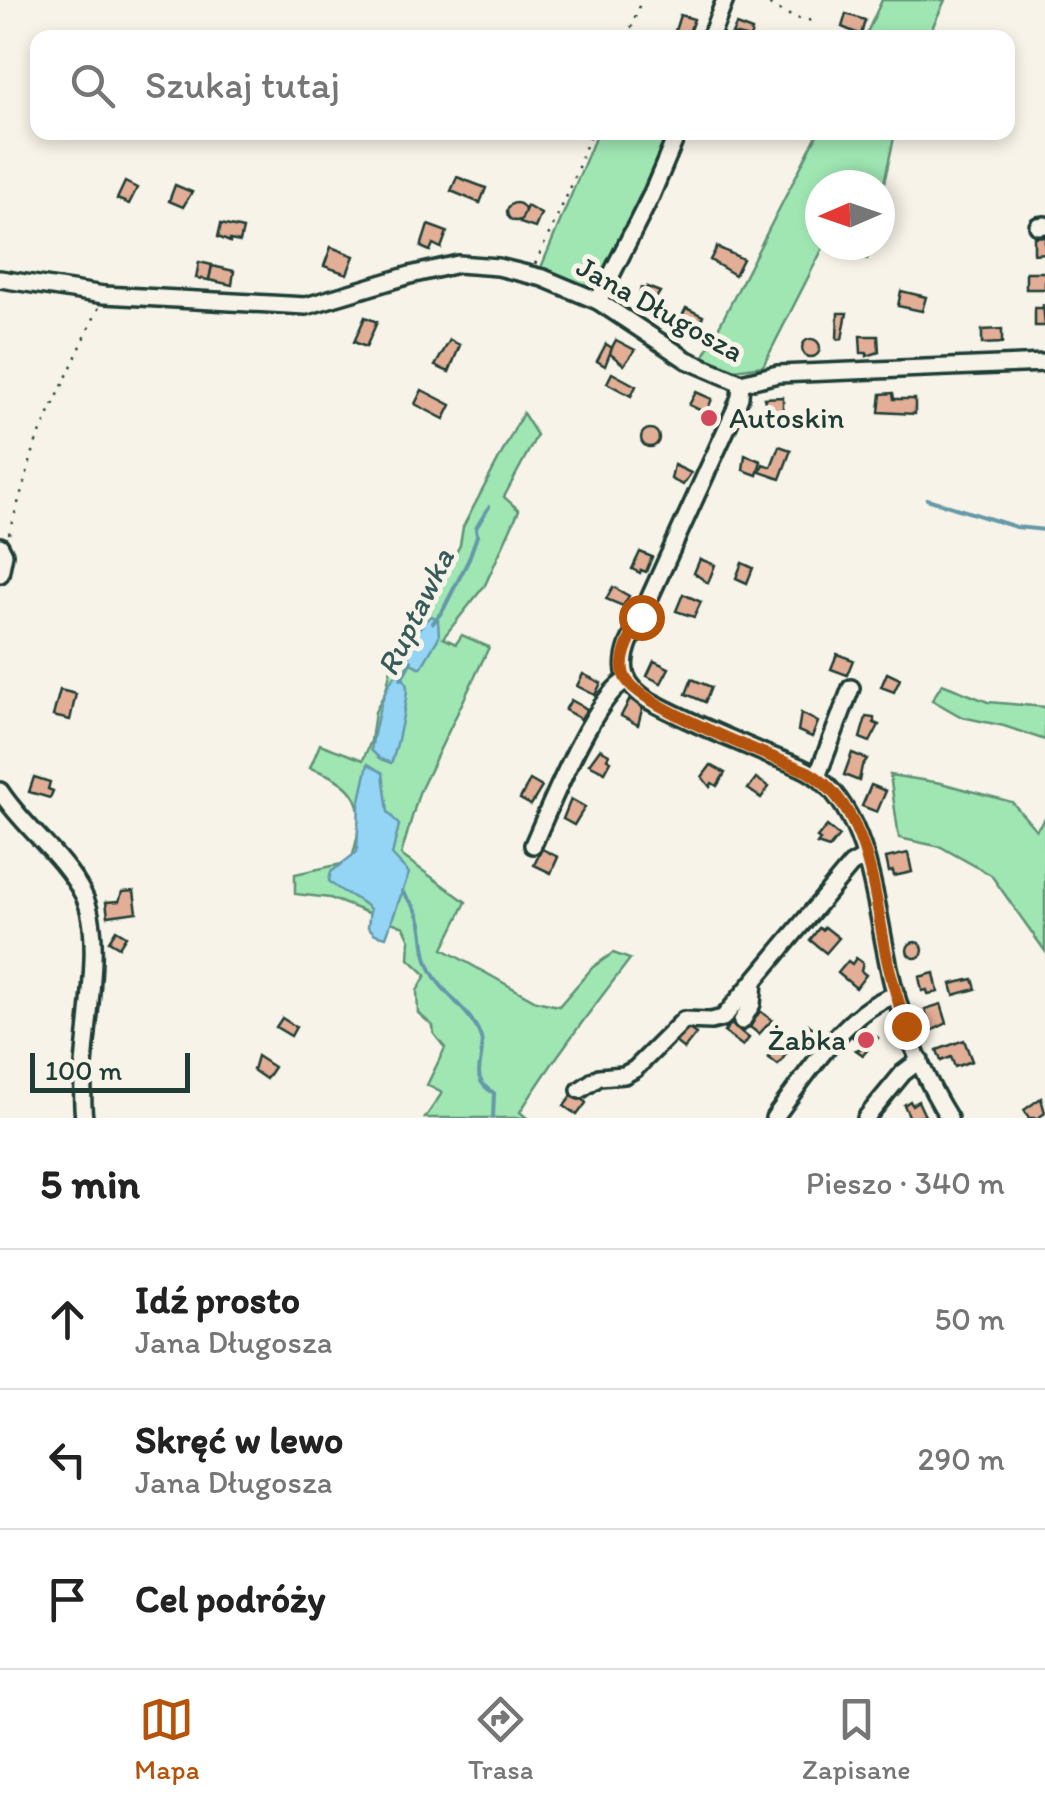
<!DOCTYPE html>
<html lang="pl">
<meta charset="utf-8">
<style>
:root{--surface:#fff;--page:#f2f2f2;--text:#222;--muted:#767676;--line:#e0e0e0;--accent:#b45309}
body{margin:0;font-family:Itim,sans-serif;background:var(--page);color:var(--text)}
.compass{position:absolute;left:805px;top:170px;width:90px;height:90px;border-radius:50%;background:var(--surface);box-shadow:0 5px 15px #0003;rotate:268deg}
.scale{position:absolute;left:30px;bottom:25px;width:160px;box-sizing:border-box;padding-left:10px;border:5px solid #1f3d34;border-top:0;font-size:28px;line-height:35px;white-space:nowrap;color:#1f3d34;-webkit-text-stroke:8px #f7f3e8;paint-order:stroke}
.stop{position:absolute;width:30px;height:30px;margin:-22px;border:8px solid #b45309;border-radius:50%;background:#fff}
.stop.end{background:#b45309;border-color:#fff;box-shadow:0 2px 10px #0008}
.list{margin:0;padding:0;list-style:none}
h2{display:flex;justify-content:space-between;align-items:center;height:130px;margin:0;padding:0 40px;font-size:42px}
h2 small{font-size:32px;font-weight:400;color:var(--muted)}
.list li{display:grid;grid-template-columns:65px 1fr auto;gap:30px;align-items:center;box-sizing:border-box;height:140px;padding:0 40px;border-top:2px solid var(--line)}
.list b{display:block;font-size:38px;white-space:nowrap}
.list p{margin:0;font-size:32px;white-space:nowrap;color:var(--muted)}
.list em{font-size:32px;font-style:normal;color:var(--muted)}
.icon{flex:none;width:55px;height:55px;fill:none;stroke:currentColor;stroke-width:2;stroke-linecap:round;stroke-linejoin:round}
.map{position:relative;flex:none;width:1045px;height:1118px;overflow:hidden}
.search{position:absolute;background:var(--surface);box-shadow:0 5px 15px #0003;left:30px;right:30px;top:30px;height:110px;display:flex;align-items:center;gap:25px;box-sizing:border-box;padding:0 35px;border-radius:20px;color:var(--muted);font-size:38px}
.sheet{height:550px;background:var(--surface)}
nav{display:flex;justify-content:space-around;align-items:center;box-sizing:border-box;height:140px;border-top:2px solid var(--line);background:var(--surface);font-size:28px;color:var(--muted)}
nav a{display:grid;justify-items:center;gap:5px}
nav .on{color:var(--accent)}
.map>svg:first-child{display:block}
.green{fill:#9fe6b3;stroke:#5f9274;stroke-width:2.5}
.water{fill:#94d4f5;stroke:#6598a8;stroke-width:2.5}
.lines{fill:none;stroke-linecap:round;stroke-linejoin:round}
.stream{stroke:#6598a8;stroke-width:4}
.building{fill:#e2ae96;stroke:#1f3d34;stroke-width:2.5}
.minor-casing{stroke:#1f3d34;stroke-width:22}
.path{stroke:#1f3d34;stroke-width:2.5;stroke-dasharray:2.5 8;stroke-linecap:butt}
.minor{stroke:#f7f3e8;stroke-width:15}
.route{stroke:#b45309;stroke-width:12}
.poi-dot{fill:#d1495b;stroke:#f7f3e8;stroke-width:4}
.labels{text-anchor:middle;stroke-width:10;stroke-linejoin:round;paint-order:stroke}
.street-label{font-size:30px;fill:#1f3d34;stroke:#f7f3e8}
.poi-label{font-size:30px;fill:#1f3d34;stroke:#f7f3e8;text-anchor:start}
.water-label{font-size:32px;font-style:italic;fill:#365b5b;stroke:#f7f3e8}
</style>
<div class="map">
<svg width="1045" height="1118" viewBox="0 0 1045 1118">
<rect width="100%" height="100%" fill="#f7f3e8"/>
<filter id="ink" filterUnits="userSpaceOnUse"><feTurbulence type="fractalNoise" baseFrequency=".01" numOctaves="2"/><feDisplacementMap in="SourceGraphic" scale="20" xChannelSelector="R" yChannelSelector="G"/><feConvolveMatrix kernelMatrix="1 2 1 2 8 2 1 2 1" color-interpolation-filters="sRGB"/></filter>
<g filter="url(#ink)">
<!-- green -->
<g class="green">
<path d="M882,0H945L928,37H865Z"/>
<path d="M597,133H649L666,139L597,288L589,289L540,270Z"/>
<path d="M818,133H895L880,201V185H820V245H870L867,259L824,246L763,366L734,370L702,360Z"/>
<path d="M523,413L537,435L504,497L519,510L485,585L443,638L456,644L462,635L489,647L419,793L401,855L466,902L443,949L536,1001L559,1006L593,967L613,953L630,959C592,1009 554,1058 520,1112L527,1118H425L442,1093L427,1085L445,1048L434,1034L433,1026L418,1013L417,991L426,975L409,959L410,940L404,927L330,898L295,894V874L351,862C365,813 367,786 310,768L320,744L363,760L371,741L375,712L386,690L392,664L399,660L408,647L460,545L463,527Z"/>
<path d="M942,684L988,702L1045,707V740L1004,726L962,717L932,700Z"/>
<path d="M890,775L941,783L1012,802L1036,830L1045,818V951L991,875L941,847L899,838Z"/>
</g>
<!-- water -->
<g class="water">
<path d="M432,616L438,620L439,637L421,668L408,662C410,646 417,624 432,616Z"/>
<path d="M400,672C402,676 407,683 407,688C407,699 396,754 391,763L380,759L371,750C375,729 382,682 400,672Z"/>
<path d="M368,764L383,773L388,812L399,825L392,855L409,873L386,937L375,934L368,927L370,909C359,897 341,894 329,881L331,872L357,852L359,805Z"/>
</g>
<g class="lines">
<!-- stream -->
<g class="stream">
<path d="M927,499L1016,527L1045,530"/>
<path d="M433,623L443,610L468,561L477,536L476,528L489,507"/>
<path d="M401,679L411,661"/>
<path d="M402,891C406,897 413,903 416,910C428,931 417,955 439,983C451,999 475,1017 481,1038C487,1060 466,1078 494,1093L493,1118"/>
</g>
</g>
<!-- building -->
<g class="building">
<path d="M846,14L865,20L861,35L842,27Z"/>
<path d="M680,15L694,19L687,38L673,37Z"/>
<path d="M736,25L752,31L750,38L732,34Z"/>
<path d="M457,177L486,188L480,203L451,191Z"/>
<path d="M125,182L137,188L129,204L117,199Z"/>
<path d="M175,185L192,192L183,207L169,201Z"/>
<circle cx="516" cy="212" r="9"/>
<path d="M527,206L541,214L535,228L520,223Z"/>
<path d="M221,224L243,229L240,242L230,240V242L218,237Z"/>
<path d="M428,225L447,232L441,248L433,244L430,251L421,247Z"/>
<path d="M1045,236V253L1034,254V237Z"/>
<path d="M331,247L354,256L347,274L324,266Z"/>
<path d="M717,247L743,259L735,275L710,260Z"/>
<path d="M199,262L212,265L209,280L196,278Z"/>
<path d="M212,266L234,271L232,285L209,280Z"/>
<rect x="1026" y="272" width="19" height="17"/>
<path d="M647,287L660,292L652,305L638,299L641,288L646,290Z"/>
<path d="M901,291L926,297L922,311L898,306Z"/>
<path d="M1043,304L1045,326H1035V308H1043Z"/>
<path d="M686,308L703,316L696,329L680,320Z"/>
<path d="M838,313H847L842,339H837Z"/>
<path d="M365,317L377,322L366,347L354,342Z"/>
<path d="M1002,329V343L982,344V330Z"/>
<path d="M860,336H878L879,352L867,356V353H861Z"/>
<circle cx="811" cy="348" r="9"/>
<path d="M450,340L460,345L449,372L435,366Z"/>
<path d="M616,340L635,350L624,365L609,353Z"/>
<path d="M606,344L612,348L605,366L597,361Z"/>
<path d="M612,373L636,386L631,396L607,383Z"/>
<path d="M422,390L451,405L444,419L415,404Z"/>
<path d="M696,392L712,399L706,413L689,405Z"/>
<path d="M893,393L894,399H915V414L879,412L881,394Z"/>
<path d="M783,397V412L768,413L764,398Z"/>
<circle cx="650" cy="438" r="9"/>
<path d="M779,446L791,450L780,479L760,472L763,464L771,467Z"/>
<path d="M745,455L761,461L757,475L743,470Z"/>
<path d="M674,465L691,473L683,485L671,479Z"/>
<path d="M640,552L652,557L646,572L641,570L640,573L632,569Z"/>
<path d="M700,559L715,565L708,583L694,573Z"/>
<path d="M742,563L753,568L747,583L736,578Z"/>
<path d="M613,587L629,596L623,606L606,599Z"/>
<path d="M683,594L701,602L694,617L676,611Z"/>
<path d="M837,654L853,660L847,675L831,669Z"/>
<path d="M654,661L669,668L661,683L647,676Z"/>
<path d="M887,673L900,679L894,692L881,687Z"/>
<path d="M583,674L601,683L595,695L577,686Z"/>
<path d="M692,679L711,687L705,702L686,694Z"/>
<path d="M60,690L76,694L70,720L53,716Z"/>
<path d="M630,699L643,706L638,725L621,716Z"/>
<path d="M571,700L587,709L581,719L565,710Z"/>
<path d="M801,713L818,722L812,737L798,731Z"/>
<path d="M866,717L874,718V723L879,725L870,742L860,738Z"/>
<path d="M600,749L609,754L607,759L611,761L605,772L589,764Z"/>
<path d="M852,753L867,759L862,766L859,781L844,775Z"/>
<path d="M711,765L725,773L717,786L712,783L710,787L702,777Z"/>
<path d="M34,777L50,782L48,789L53,791L50,798L29,792Z"/>
<path d="M756,778L769,787L761,798L748,789Z"/>
<path d="M530,780L542,787L531,805L520,799Z"/>
<path d="M871,785L886,791L877,812L862,806Z"/>
<path d="M571,799L585,807L574,825L563,819Z"/>
<path d="M827,826L839,836L829,848L817,844L820,840L817,838Z"/>
<path d="M542,849L558,857L551,873L534,865Z"/>
<path d="M908,853L912,872L894,876L893,871L889,872L886,858Z"/>
<path d="M134,891L137,912L108,916L106,902L119,901L122,892Z"/>
<path d="M825,927L839,938L826,953L810,940L819,928L822,930Z"/>
<path d="M116,930L126,936L119,947L109,941Z"/>
<circle cx="915" cy="950" r="8"/>
<path d="M856,958L863,963L861,971L866,975L856,988L838,973L848,961L852,964Z"/>
<path d="M934,973L938,992L928,994L927,990L922,991L919,977Z"/>
<path d="M973,979L976,989L954,995L951,984Z"/>
<path d="M941,1004L947,1023L931,1031L925,1009Z"/>
<path d="M760,1011L772,1020L759,1034L750,1027Z"/>
<path d="M282,1018L296,1027L291,1036L276,1027Z"/>
<path d="M731,1024L749,1038L743,1046L724,1032Z"/>
<path d="M808,1024L819,1033L817,1036L821,1039L814,1047L810,1044L808,1047L797,1038Z"/>
<path d="M861,1024L878,1038L863,1055L856,1050L864,1047L852,1036Z"/>
<path d="M685,1026L696,1034L684,1049L674,1041Z"/>
<path d="M964,1040L972,1061L955,1067L951,1057L941,1061L937,1050Z"/>
<path d="M781,1042L790,1049L778,1065L768,1057Z"/>
<path d="M257,1056L274,1067L266,1079L253,1070Z"/>
<path d="M576,1090L586,1103L577,1115L564,1106Z"/>
<path d="M1041,1098L1045,1113L1038,1118H1029L1024,1110Z"/>
<path d="M910,1101L912,1105L918,1101L925,1116L910,1118L904,1105Z"/>
</g>
<g class="lines">
<defs>
<g id="minor">
<path d="M710,38L725,0"/>
<path d="M1038,226L1045,225"/>
<path d="M0,279L104,295L306,306L410,275L458,264L498,267L543,278L598,301L687,360L741,383"/>
<path d="M598,301L651,196L678,132"/>
<path d="M741,383L740,397L735,410L629,643C619,670 625,685 648,700C686,721 727,737 766,754C784,761 806,767 821,780C876,827 876,927 895,992C907,1035 925,1080 949,1118"/>
<path d="M741,383L778,374L1045,363"/>
<path d="M0,546L4,554L0,574"/>
<path d="M817,777L851,688"/>
<path d="M0,791C24,828 62,854 83,894C109,943 76,1056 84,1118"/>
<path d="M533,845C548,811 596,693 626,681"/>
<path d="M742,1021L752,1004L754,982"/>
<path d="M580,1090L599,1077L624,1075L635,1069L684,1020L711,1021L723,1018L851,865L865,857"/>
<path d="M774,1118C805,1078 846,1009 896,995"/>
<path d="M866,1118L903,1073L920,1060"/>
</g>
</defs>
<!-- minor casing -->
<use href="#minor" class="minor-casing"/>
<!-- path -->
<g class="path">
<path d="M760,0L795,18L814,21"/>
<path d="M628,38L641,0"/>
<path d="M535,264L570,189L591,132"/>
<path d="M9,534L36,442L100,305"/>
</g>
<!-- minor -->
<use href="#minor" class="minor"/>
</g>
</g>
<g class="lines" filter="url(#ink)">
<!-- route -->
<path class="route" d="M641,617C633,634 618,656 624,675C633,705 775,757 808,772C870,807 874,897 887,959C892,982 899,1004 906,1026"/>
</g>
<!-- markers -->
<g class="poi-dot">
<circle cx="709" cy="418" r="10"/>
<circle cx="866" cy="1040" r="10"/>
</g>
<g class="labels">
<!-- street labels -->
<g class="street-label">
<text transform="translate(660 309) rotate(29)" y="10">Jana Długosza</text>
</g>
<!-- poi labels -->
<g class="poi-label">
<text x="729" y="428">Autoskin</text>
<text x="846" y="1050" text-anchor="end">Żabka</text>
</g>
<!-- water labels -->
<g class="water-label">
<text transform="translate(415 612) rotate(-64)" y="11">Ruptawka</text>
</g>
</g>
</svg>
<svg class="compass" viewBox="-18 -18 36 36"><path d="M0-13l5 13h-10z" fill="#e53935"/><path d="M0 13l5-13h-10z" fill="#767676"/></svg>
<div class="scale">100 m</div>
<div class="stop" style="left:641px;top:617px"></div>
<div class="stop end" style="left:906px;top:1026px"></div>
<div class="search"><svg class="icon" aria-label="search" viewBox="0 0 24 24"><circle cx="10" cy="10" r="6"/><path d="M15 15l6 6"/></svg>Szukaj tutaj</div>
</div>
<section class="sheet">
<h2>5 min<small>Pieszo · 340 m</small></h2>
<ul class="list">
<li><svg class="icon" aria-label="ahead" viewBox="0 0 24 24"><path d="M12 20V5M6 11l6-6 6 6"/></svg><div><b>Idź prosto</b><p>Jana Długosza</p></div><em>50 m</em></li>
<li><svg class="icon" aria-label="left" viewBox="0 0 24 24"><path d="M17 20v-9H6M10 6l-5 5 5 5"/></svg><div><b>Skręć w lewo</b><p>Jana Długosza</p></div><em>290 m</em></li>
<li><svg class="icon" aria-label="arrive" viewBox="0 0 24 24"><path d="M6 21V4h12l-3 4 3 4H6"/></svg><div><b>Cel podróży</b></div></li>
</ul>
</section>
<nav>
<a class="on"><svg class="icon" aria-label="map" viewBox="0 0 24 24"><path d="M3 6l6-2 6 2 6-2v14l-6 2-6-2-6 2zM9 4v14M15 6v14"/></svg>Mapa</a>
<a><svg class="icon" aria-label="directions" viewBox="0 0 24 24"><path d="M12 3l9 9-9 9-9-9zM9 14v-3h6M13 9l2 2-2 2"/></svg>Trasa</a>
<a><svg class="icon" aria-label="saved" viewBox="0 0 24 24"><path d="M7 4h10v16l-5-4-5 4z"/></svg>Zapisane</a>
</nav>
